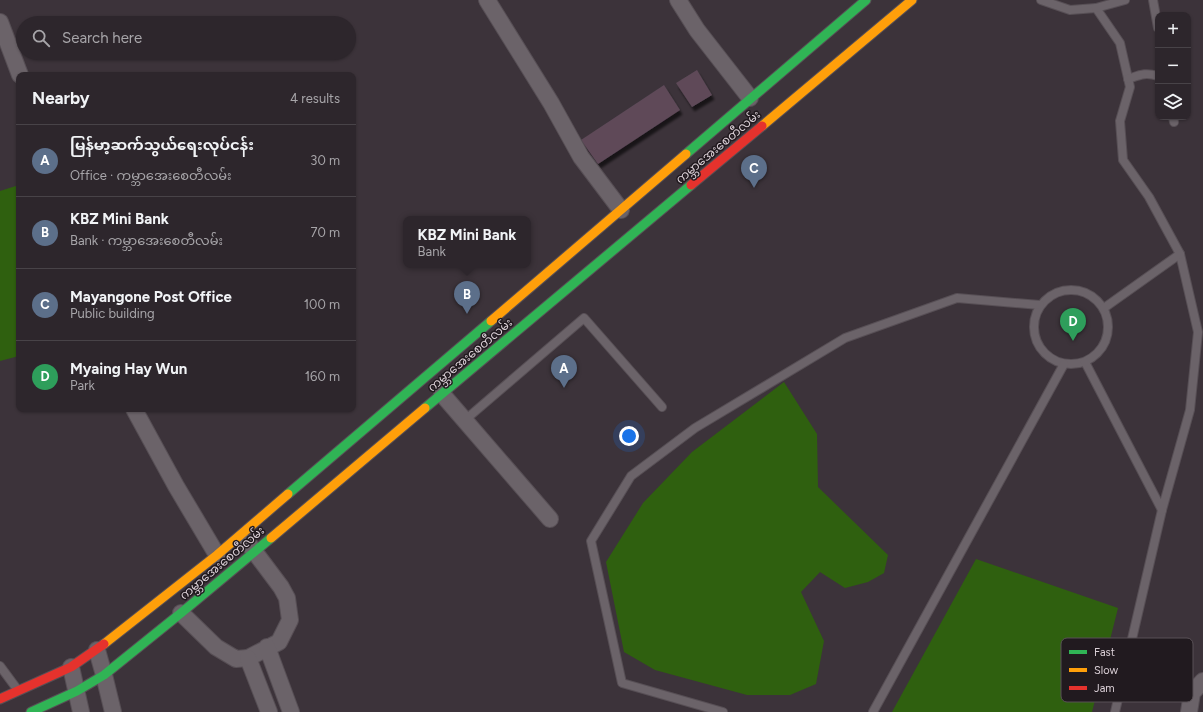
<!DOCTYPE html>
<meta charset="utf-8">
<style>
:root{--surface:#2d262c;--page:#352e34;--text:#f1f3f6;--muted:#a7a5a9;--line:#484348;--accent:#a49aa1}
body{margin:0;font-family:Figtree,"Noto Sans Myanmar",sans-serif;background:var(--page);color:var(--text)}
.controls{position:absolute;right:12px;top:12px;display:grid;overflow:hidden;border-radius:8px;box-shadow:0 1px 3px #0004}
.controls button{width:36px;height:36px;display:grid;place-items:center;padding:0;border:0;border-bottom:1px solid var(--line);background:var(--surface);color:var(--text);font:20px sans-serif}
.you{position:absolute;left:629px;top:436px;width:14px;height:14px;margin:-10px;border:3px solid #fff;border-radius:50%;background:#1a73e8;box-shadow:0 0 0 6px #1a73e833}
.badge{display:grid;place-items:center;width:26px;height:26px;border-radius:50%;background:var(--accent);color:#fff;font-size:13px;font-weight:700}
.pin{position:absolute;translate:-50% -33px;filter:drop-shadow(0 1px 2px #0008)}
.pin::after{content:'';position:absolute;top:21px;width:14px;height:12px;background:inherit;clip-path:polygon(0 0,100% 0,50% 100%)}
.popup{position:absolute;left:403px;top:216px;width:128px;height:52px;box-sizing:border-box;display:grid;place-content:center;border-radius:8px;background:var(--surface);filter:drop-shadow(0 1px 3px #0005);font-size:13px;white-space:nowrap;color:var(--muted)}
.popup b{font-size:15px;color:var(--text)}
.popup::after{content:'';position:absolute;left:50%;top:100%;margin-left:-8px;border:8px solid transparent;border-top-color:var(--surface)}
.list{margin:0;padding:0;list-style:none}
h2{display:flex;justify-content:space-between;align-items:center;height:52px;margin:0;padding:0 16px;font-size:17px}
h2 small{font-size:13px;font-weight:400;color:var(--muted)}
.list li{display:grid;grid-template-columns:26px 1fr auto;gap:12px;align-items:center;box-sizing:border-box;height:72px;padding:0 16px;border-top:1px solid var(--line)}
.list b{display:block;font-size:15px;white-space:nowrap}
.list p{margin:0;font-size:13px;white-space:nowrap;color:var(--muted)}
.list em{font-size:13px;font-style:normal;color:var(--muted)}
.icon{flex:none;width:22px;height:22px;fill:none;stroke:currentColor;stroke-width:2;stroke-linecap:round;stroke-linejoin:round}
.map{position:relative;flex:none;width:1203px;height:712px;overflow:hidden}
.search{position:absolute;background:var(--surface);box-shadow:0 1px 3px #0004;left:16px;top:16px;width:340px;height:44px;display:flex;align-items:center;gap:10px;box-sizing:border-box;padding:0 14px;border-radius:22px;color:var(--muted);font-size:15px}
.panel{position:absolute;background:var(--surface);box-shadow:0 1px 3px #0004;left:16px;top:72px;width:340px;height:340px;border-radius:8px}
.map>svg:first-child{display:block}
.water{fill:#2f600f}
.building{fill:#5e4a59;filter:url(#shadow)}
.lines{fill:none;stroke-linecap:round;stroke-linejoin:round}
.lane-casing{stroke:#574f55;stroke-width:10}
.street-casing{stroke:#574f55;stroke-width:18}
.fast-casing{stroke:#574f55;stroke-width:11}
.slow-casing{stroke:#574f55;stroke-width:11}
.jam-casing{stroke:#574f55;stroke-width:11}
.lane{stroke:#6b6369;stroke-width:8}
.street{stroke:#6b6369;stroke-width:16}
.fast{stroke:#30b455;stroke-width:9}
.slow{stroke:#ff9f0a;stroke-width:9}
.jam{stroke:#e5322d;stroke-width:9}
.labels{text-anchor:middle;stroke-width:3;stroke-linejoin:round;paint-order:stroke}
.street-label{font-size:12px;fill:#dcd1d8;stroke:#211a1f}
.key{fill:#211a1f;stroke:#595156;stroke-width:1}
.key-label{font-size:11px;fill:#dcd1d8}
</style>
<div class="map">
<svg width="1203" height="712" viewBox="0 0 1203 712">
<defs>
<filter id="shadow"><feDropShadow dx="2.5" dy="4.5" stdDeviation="1" flood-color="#0009"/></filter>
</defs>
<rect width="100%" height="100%" fill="#3c333a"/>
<!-- water -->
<g class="water">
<path d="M19,185V356L0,361V191Z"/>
<path d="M784,382L817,434L818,487L888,555L884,573L868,582L845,588L820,572L801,592L824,641L816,684L790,695H747L655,670L624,652L606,562L643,503L692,452Z"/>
<path d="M976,559L1118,608L1092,712H892Z"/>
</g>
<!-- building -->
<g class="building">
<path d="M697,70L712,95L692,107L676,83Z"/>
<path d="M664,85L680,110L598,164L581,140Z"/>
</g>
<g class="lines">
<defs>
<g id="lane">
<path d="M1041,0L1070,10L1096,8L1120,43L1130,87L1120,121L1123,160L1149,197L1180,254L1198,332L1190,410L1162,510L1115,712"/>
<path d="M1153,0L1158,28"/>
<path d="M1096,8L1125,0"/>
<path d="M1128,79C1140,75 1145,72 1158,76"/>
<path d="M1173,117L1174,122"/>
<circle cx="1071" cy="327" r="37"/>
<path d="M1104,308L1180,254"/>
<path d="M1085,362L1162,510"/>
<path d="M465,420L584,318L662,407"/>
<path d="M0,666L17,689"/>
<path d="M723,712L622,683L591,541L631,476L695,428L845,338L957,298L1040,305"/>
<path d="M873,712L1064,364"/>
</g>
<g id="street">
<path d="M487,0L551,103L581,157L621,210"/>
<path d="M678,0L697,30L750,98"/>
<path d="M0,22L20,75"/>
<path d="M442,394L550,519"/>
<path d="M134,409L176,486L217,555"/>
<path d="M181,613L216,647L236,659L248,658L279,642L290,620L287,598L281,587L248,543"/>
<path d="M267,647L291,712"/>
<path d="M97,650L104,675L113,712"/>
<path d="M248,658L269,712"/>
<path d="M71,667L81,712"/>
<path d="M1189,712L1192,693L1203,681"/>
</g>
<g id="fast">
<path d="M686,154L866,0"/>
<path d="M425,408L691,185"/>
<path d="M288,494L491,321"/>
<path d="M31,712L77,691L104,675L181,613L271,538"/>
</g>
<g id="slow">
<path d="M762,126L912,0"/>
<path d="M491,321L686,154"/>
<path d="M271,538L425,408"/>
<path d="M104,644L217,555L288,494"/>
</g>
<g id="jam">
<path d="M691,185L762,126"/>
<path d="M0,699L71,667L104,644"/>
</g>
</defs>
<!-- lane casing -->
<use href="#lane" class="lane-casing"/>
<!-- street casing -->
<use href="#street" class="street-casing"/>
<!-- fast casing -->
<use href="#fast" class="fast-casing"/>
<!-- slow casing -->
<use href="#slow" class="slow-casing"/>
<!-- jam casing -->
<use href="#jam" class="jam-casing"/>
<!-- lane -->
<use href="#lane" class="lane"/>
<!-- street -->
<use href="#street" class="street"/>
<!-- fast -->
<use href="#fast" class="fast"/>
<!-- slow -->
<use href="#slow" class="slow"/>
<!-- jam -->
<use href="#jam" class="jam"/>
</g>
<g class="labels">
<!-- street labels -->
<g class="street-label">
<text transform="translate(718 147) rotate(-40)" y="4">ကမ္ဘာအေးစေတီလမ်း</text>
<text transform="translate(470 355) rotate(-40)" y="4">ကမ္ဘာအေးစေတီလမ်း</text>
<text transform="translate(222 563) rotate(-40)" y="4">ကမ္ဘာအေးစေတီလမ်း</text>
</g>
</g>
<!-- legend -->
<rect x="1061" y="638" width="132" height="64" rx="6" class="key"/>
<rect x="1069" y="650" width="18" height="4" fill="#30b455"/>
<rect x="1069" y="668" width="18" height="4" fill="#ff9f0a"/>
<rect x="1069" y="686" width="18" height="4" fill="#e5322d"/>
<g class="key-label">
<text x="1094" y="656">Fast</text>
<text x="1094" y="674">Slow</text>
<text x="1094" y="692">Jam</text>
</g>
</svg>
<div class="controls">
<button>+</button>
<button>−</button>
<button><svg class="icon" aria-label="layers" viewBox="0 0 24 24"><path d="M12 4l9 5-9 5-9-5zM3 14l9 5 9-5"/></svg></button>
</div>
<div class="you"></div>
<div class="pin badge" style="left:564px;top:388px;background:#5c6f8a">A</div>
<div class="pin badge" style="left:467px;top:314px;background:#5c6f8a">B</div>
<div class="popup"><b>KBZ Mini Bank</b>Bank</div>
<div class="pin badge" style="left:754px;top:188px;background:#5c6f8a">C</div>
<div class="pin badge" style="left:1073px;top:341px;background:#2e9e5b">D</div>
<div class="search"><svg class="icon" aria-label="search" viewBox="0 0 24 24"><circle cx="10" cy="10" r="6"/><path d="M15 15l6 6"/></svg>Search here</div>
<section class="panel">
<h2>Nearby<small>4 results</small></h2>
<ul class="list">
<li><span class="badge" style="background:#5c6f8a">A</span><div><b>မြန်မာ့ဆက်သွယ်ရေးလုပ်ငန်း</b><p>Office · ကမ္ဘာအေးစေတီလမ်း</p></div><em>30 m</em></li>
<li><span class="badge" style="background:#5c6f8a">B</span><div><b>KBZ Mini Bank</b><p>Bank · ကမ္ဘာအေးစေတီလမ်း</p></div><em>70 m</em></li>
<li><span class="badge" style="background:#5c6f8a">C</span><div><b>Mayangone Post Office</b><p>Public building</p></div><em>100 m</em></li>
<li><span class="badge" style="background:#2e9e5b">D</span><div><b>Myaing Hay Wun</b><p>Park</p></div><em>160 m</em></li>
</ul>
</section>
</div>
